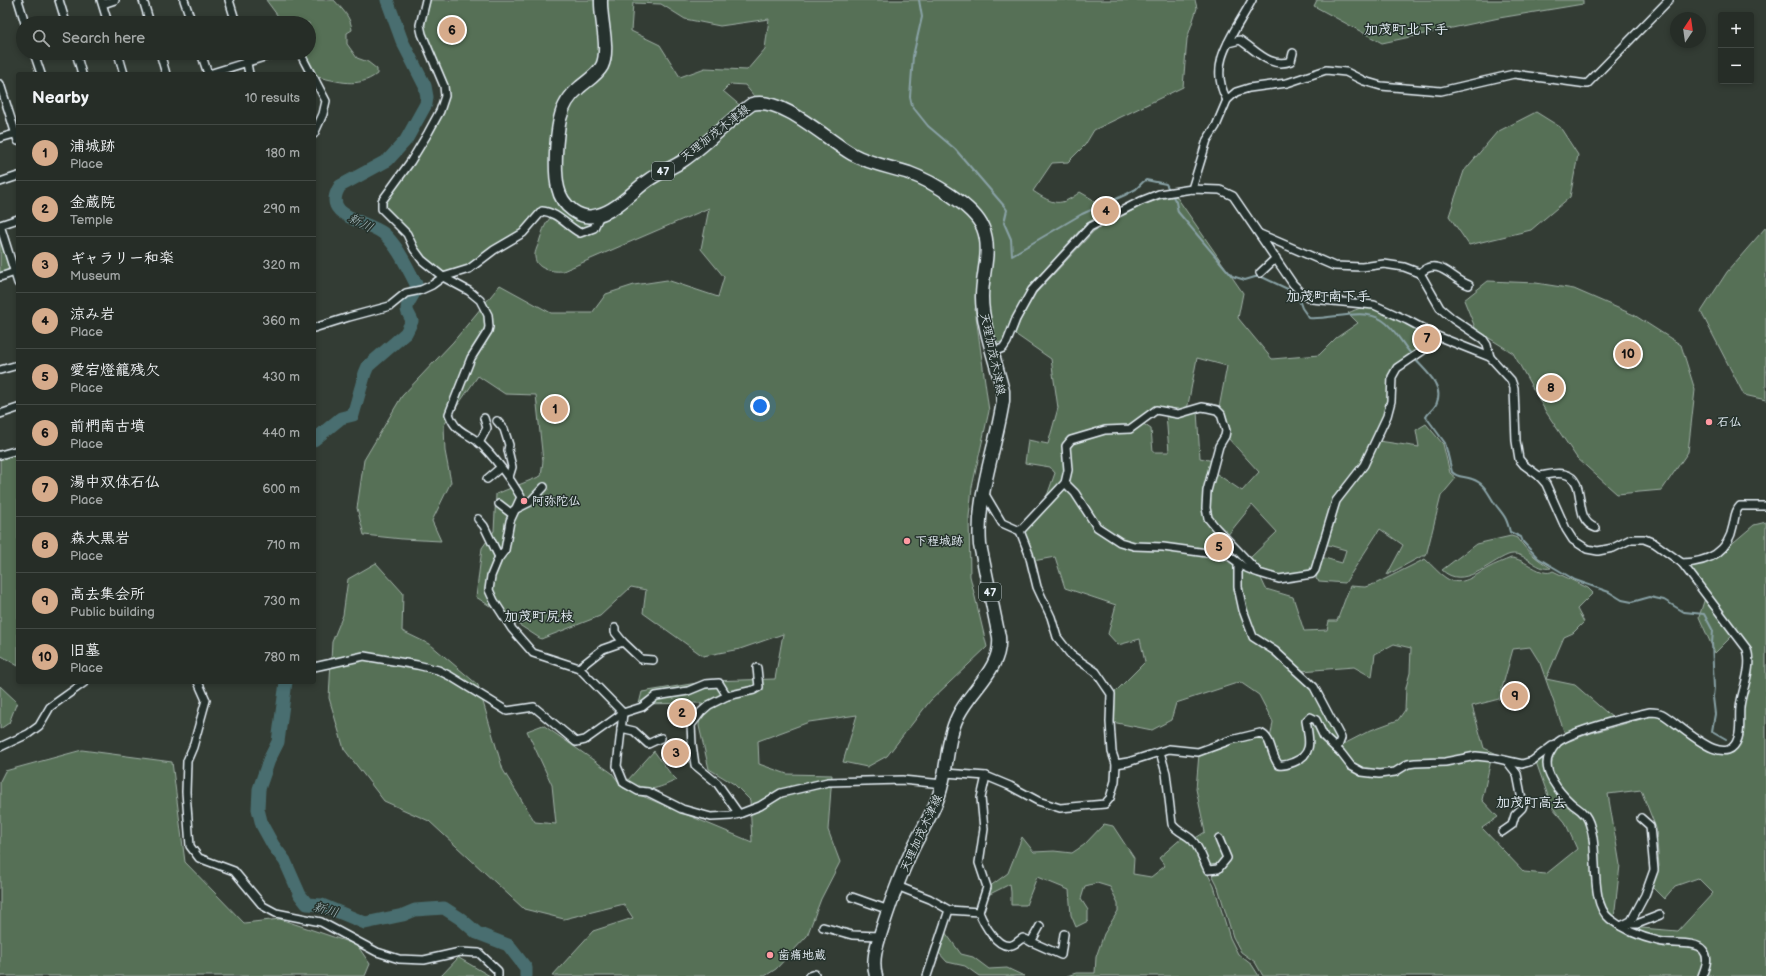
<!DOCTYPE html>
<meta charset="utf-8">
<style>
:root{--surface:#262d27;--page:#2e352f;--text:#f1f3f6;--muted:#a4a8a7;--line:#424944;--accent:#d6ab8b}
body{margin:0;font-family:"Balsamiq Sans","Klee One",sans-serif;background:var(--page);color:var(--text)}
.controls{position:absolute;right:12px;top:12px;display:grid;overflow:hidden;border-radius:4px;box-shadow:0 2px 6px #0003}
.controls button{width:36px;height:36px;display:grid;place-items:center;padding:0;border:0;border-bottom:1px solid var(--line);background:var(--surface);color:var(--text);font:20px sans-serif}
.compass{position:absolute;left:1670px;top:12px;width:36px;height:36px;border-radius:50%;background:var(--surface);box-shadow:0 2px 6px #0003;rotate:13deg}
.you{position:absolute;left:760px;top:406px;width:14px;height:14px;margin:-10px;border:3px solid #fff;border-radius:50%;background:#1a73e8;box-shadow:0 0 0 6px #1a73e833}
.badge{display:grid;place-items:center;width:26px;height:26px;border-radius:50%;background:var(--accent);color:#111;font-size:13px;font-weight:700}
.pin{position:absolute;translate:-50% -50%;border:2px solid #fff;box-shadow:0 1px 4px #0006}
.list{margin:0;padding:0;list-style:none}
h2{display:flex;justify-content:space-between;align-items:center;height:52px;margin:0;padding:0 16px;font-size:17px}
h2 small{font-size:13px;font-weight:400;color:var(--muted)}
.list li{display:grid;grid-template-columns:26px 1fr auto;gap:12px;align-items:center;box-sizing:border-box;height:56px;padding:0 16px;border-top:1px solid var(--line)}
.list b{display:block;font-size:15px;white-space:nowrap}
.list p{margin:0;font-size:13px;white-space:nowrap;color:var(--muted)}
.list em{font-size:13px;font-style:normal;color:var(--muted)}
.icon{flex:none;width:22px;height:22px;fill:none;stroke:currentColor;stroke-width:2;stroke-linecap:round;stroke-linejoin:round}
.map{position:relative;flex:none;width:1766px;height:976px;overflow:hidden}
.search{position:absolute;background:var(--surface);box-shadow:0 2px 6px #0003;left:16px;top:16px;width:300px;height:44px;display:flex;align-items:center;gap:10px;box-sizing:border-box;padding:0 14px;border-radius:22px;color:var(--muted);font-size:15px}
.panel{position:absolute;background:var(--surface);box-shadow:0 2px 6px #0003;left:16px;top:72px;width:300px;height:612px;border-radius:4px}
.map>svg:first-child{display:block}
.green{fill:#577056;stroke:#a0b0a7;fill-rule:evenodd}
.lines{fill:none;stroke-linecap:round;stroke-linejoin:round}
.stream{stroke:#89a2a6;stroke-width:2}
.river{stroke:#4a6e6f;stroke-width:13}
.minor-casing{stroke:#e8f1f8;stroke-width:10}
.primary-casing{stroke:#e8f1f8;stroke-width:15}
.minor{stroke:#26332d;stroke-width:7}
.primary{stroke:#26332d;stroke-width:12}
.poi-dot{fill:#ff9aa2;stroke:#26332d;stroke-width:1.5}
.labels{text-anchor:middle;stroke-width:3;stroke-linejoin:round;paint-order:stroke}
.shield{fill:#26332d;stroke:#aeb8bb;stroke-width:1}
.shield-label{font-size:11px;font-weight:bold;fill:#e8f1f8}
.street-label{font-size:12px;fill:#e8f1f8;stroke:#26332d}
.poi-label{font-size:12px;font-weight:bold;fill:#e8f1f8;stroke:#26332d;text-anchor:start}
.water-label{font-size:13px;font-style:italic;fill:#a9bdc1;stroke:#26332d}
.quarter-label{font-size:14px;font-weight:bold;fill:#e8f1f8;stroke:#26332d}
</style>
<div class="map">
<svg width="1766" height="976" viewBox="0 0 1766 976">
<rect width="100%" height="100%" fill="#333c34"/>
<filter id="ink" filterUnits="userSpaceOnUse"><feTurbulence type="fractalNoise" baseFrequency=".025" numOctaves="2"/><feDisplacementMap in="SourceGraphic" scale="8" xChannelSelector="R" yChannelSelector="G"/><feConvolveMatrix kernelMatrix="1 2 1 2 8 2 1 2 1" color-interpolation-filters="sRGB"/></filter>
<g filter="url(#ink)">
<!-- green -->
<g class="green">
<path d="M266,0H334C342,9 351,17 352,30L347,33V44L357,58L368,62L377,69V74C357,89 339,81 317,77L303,53H309V23H283Z"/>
<path d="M428,0H597V26L600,38V54L596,66L563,97L553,179L588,222L752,107H768L822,135L915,178L965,212L978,228L983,249L977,305L975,309L989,411L972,487L969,517L970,576L987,647L930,701L887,756L867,767L843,762L857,715L809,722L758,741L759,764L787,774L832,775L828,830L840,862L821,899L807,936L776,969L765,976H552L593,931L633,918L624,904L564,919L524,909L429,821L384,801L344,749L329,698L332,642L343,615L348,579L376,563L403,593L402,631L431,645L478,685L503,770L535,822L556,824L552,785L527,731L543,725L612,773L623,788L752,842L750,800L734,784L709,769L699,726L701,703L639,704L642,692L709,681L775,679L783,634L740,649L703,656L643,613L646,590L631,587L600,616L541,639L476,597L482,548L494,531L496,494L541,476L543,461L536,395L505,394L478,376L444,425L445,451L451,482L432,521L441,541L402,539L364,535L357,508L364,460L402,396L453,342L500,285L551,313H592L606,294L634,285L667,280L718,297L724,277L701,249L709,208L563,271C554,272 536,270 535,257C534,252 539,244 540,239C543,230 545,223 552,216L546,209L529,225L469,267L444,275L424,258L383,206L446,101L424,32Z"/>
<path d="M606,0H1195L1197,8L1187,39L1183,87L1094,130L1085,145L1068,162L1052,163L1033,191C1054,205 1060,207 1080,192L1092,199L1102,214L1087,223L1081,229L1030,286L1012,319L1004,342L996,343L988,308L987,296L992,240L976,209L864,156L765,100L754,96L745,85L730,84L723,91L743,108L682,158L614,202L591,213L581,211L567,199L561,182V153L566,113L574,99L600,76ZM633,3L661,4L685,19L720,26L769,19L765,49L747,70L705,68L680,77L660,45L631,31Z"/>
<path d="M1317,0H1583V4L1499,18L1382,43L1314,6Z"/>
<path d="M1536,112L1560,127L1578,155L1570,197L1531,230L1469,245L1449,216L1464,171L1497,132Z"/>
<path d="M1176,196L1243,293L1238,318L1272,359L1319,355L1336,338L1358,323L1348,313C1353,311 1358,308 1363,308C1380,307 1418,326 1431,337V341L1395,367L1388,407L1362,464L1336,495L1313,569L1311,572L1279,576L1260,571L1249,559L1277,532L1252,505L1227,536L1211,517L1208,500L1214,472L1242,491L1259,472L1227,437C1229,426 1226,416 1219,408L1227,366L1197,358L1187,410L1178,411L1159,407L1129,427L1071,438L1063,482L1041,505L1048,493L1055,473L1050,467L1025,463L1028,440L1048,444L1058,408L1051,359L1015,334L1021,319L1036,293L1094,231L1143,205L1160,199Z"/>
<path d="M1766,227V400L1744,395L1701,312L1727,272Z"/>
<path d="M0,236L9,267L7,272L0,274Z"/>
<path d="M1488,281L1536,283L1574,289L1634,315L1681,345L1695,390L1688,452L1662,490L1617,494L1577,458L1546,412L1513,353L1476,330L1464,300Z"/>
<path d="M1197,411L1200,458L1213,461L1204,508L1251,569L1234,557L1135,544L1121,539L1103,529L1067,482L1068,451L1070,444L1142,423L1151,429L1153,452H1169L1166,414Z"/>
<path d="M1426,424L1443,444L1450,473L1456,478L1441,496L1426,556H1422L1387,575L1403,545L1380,529L1345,583L1319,581L1316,579L1321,557L1342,563L1346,550L1325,544L1335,507L1379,441L1419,447L1416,430Z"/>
<path d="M18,453V666L0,655V458Z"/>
<path d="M1066,488L1109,538L1163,550L1228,559L1234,563L1236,587L1250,639L1274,654L1312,688L1338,739L1337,744H1334C1331,741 1328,738 1326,734C1321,725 1320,713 1308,715L1304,719L1306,745L1301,756L1284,763L1281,762L1278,759L1270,739L1273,722L1259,695L1240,682L1176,703L1171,720L1152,730L1112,722L1113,694L1145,662L1140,639L1118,645L1108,634L1116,605L1065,588L1055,557L1033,561L1023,533L1042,510Z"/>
<path d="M1766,522V976H1705L1710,964L1708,952L1660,939L1629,927L1678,931L1713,893L1698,878L1675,886L1664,899L1652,887L1659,866L1656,828L1641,790L1608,794L1620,865L1614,918L1606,910L1602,901L1596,839L1550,769L1552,756L1560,746L1567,742L1588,734L1652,716C1678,718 1705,768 1735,751L1740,739L1743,708L1752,663L1690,567L1715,558L1754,525Z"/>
<path d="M1511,536L1518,538C1526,551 1538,560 1551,568C1536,572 1524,549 1508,555C1488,563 1463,590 1442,570L1476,544Z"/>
<path d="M1511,558C1524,558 1542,578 1553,571L1588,588L1593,593L1577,609L1584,622L1573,633L1564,637L1546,679L1575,685L1614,719L1565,734L1540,663L1530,647L1513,649L1499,699L1472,706L1484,748L1508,759L1415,760L1390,771L1366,770L1353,764L1343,750L1342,745L1371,730L1398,720L1405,710L1406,687L1410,673L1411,648L1394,644L1375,654L1372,677L1354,667L1301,671L1256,638L1249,623L1241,586L1240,570L1242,568L1254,575L1260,576L1266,589L1293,597L1304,631L1327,630L1329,621H1337L1350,586L1365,587L1377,583L1425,559C1432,565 1438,573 1446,578C1461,588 1475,575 1488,568C1495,564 1504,561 1511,558Z"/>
<path d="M1705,598L1732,636L1715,653L1699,617Z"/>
<path d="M0,686L17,702L9,723L0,729Z"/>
<path d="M1312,720L1322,738L1365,775C1405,767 1450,757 1491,760L1482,800L1498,817L1482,828L1524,872L1546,874L1577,849L1565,822L1552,807L1536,762L1546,753L1544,764L1581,815L1589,830L1597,903L1619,928L1697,949C1707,958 1703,965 1699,976H1263L1255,962L1241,952L1233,937L1217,884L1194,839L1205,832L1196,789L1199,754L1216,748L1260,736L1265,739L1272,758L1286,767L1307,758L1308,722Z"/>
<path d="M82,750L172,762L185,862L244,923L280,919L357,945L370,964L365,976H0V781L5,771Z"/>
<path d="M654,751L670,773L677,780C656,789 648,794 627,781Z"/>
<path d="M1104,824L1113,826L1134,858L1133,874L1151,877L1165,866L1159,858L1184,836L1191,842L1214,886L1230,938L1238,954L1252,965L1259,976H1067L1076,973H1095L1096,957L1104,934L1118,911V903L1110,887L1097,883L1085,886L1081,899L1088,910V921L1076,927L1071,915L1069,890L1037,877L1026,905H1011V892L1010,884L988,895L989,887L1008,873L1022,837L1034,852L1054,851L1072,853L1084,845Z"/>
<path d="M945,932L961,954L973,957L989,969L1007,968L1024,976H979L965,966L947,962L938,952Z"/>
<path d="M459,957V958L490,976H441Z"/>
</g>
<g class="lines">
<!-- stream -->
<g class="stream">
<path d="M919,0L922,17L913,56L910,97L912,106L928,126L955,149L1005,207L1007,210L1004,223L1011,239L1012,255L1082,214L1125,195L1136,189L1143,182L1146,180L1166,184L1176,202L1178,212L1232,276L1245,280L1255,277H1262L1294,292L1298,297L1302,308L1309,318C1330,320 1363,307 1382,320C1395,328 1402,344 1412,355"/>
<path d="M1415,359C1424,370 1444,385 1437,402C1435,409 1429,411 1426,417L1445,443L1452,472C1457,478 1465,476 1472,479C1485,483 1488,494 1495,504C1504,516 1506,516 1510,532L1521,537L1523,542L1538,558L1575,580L1609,592L1622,600L1632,602L1650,597L1664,600L1684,612L1704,614L1713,631L1712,643L1714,688L1713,697L1715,714L1712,731L1726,739"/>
</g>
<!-- river -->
<g class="river">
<path d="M314,440L341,418L353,415L365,373L368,366L406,333L412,321C411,317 407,313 407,309C407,300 417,294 416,284C407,267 398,246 383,233C366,220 320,217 340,186L388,160L406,140L426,104L427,97L425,86L402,41L387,0"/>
<path d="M286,682L278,742L269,760L259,789L258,809L262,825L273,845L285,861L300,895L307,904L322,905L365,923L403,915L415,910L444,908L461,919L477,933L508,945L526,968V976"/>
</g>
<defs>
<g id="minor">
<path d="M18,0L25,23"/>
<path d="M59,0L66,23"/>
<path d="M101,0L108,23"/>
<path d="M143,0L150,23"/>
<path d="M184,0L192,23"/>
<path d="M229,0L236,23"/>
<path d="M426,0L420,25L422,34L444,86L445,96L440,111L428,133L411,161L382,201V209L407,234L414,249L422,260L443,277L469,291L480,300L488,315L489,327L488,331L471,358L449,414C456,432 463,431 477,441C492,453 511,480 521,497L510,521L505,550L498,559L491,576L489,590L494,601L512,629L533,653L579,668L623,713"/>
<path d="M103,4L115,0"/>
<path d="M1228,43L1240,40C1256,50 1270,69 1291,61L1293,53"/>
<path d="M34,53L41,74"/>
<path d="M76,53L82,74"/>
<path d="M118,53L124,74"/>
<path d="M160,53L166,74"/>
<path d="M201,53L208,74"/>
<path d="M245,53L249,74"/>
<path d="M300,53L311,74"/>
<path d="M209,74L277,53"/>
<path d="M314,78L326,101L323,114L314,134"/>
<path d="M0,84L18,141"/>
<path d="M1227,100C1206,62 1235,33 1252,0"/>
<path d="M0,138L18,133"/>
<path d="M0,182L18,176"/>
<path d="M1192,189L1207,140L1216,126L1227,100L1236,92L1249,88L1287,83L1326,70L1346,72L1364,81L1381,86L1441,91L1514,74L1587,84L1669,0"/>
<path d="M0,225L18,283"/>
<path d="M0,225L18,219"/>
<path d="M1260,234L1334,266L1362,267L1384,264L1404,267L1420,273L1440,308L1453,319L1483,339L1487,345L1490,357"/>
<path d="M1260,273L1276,258"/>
<path d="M1420,273C1439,256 1451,279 1469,285"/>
<path d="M0,277L15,272"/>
<path d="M314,328L349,317L390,306L406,293L421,290L432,285L443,277L469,269L494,250L523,233L542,211C557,212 567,226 580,233L594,228L600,215"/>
<path d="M993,352L1003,348L1007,342L1016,319L1032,290L1090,227L1141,201L1159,194L1192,189L1220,190L1233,196L1293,284L1304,295L1312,299L1374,305L1407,320L1437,336L1490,357L1511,380L1514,388L1516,441L1519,459L1524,465L1539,476L1546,484L1566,529L1573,540L1587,549L1598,551L1613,548L1631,539H1644L1654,543L1682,563L1747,649C1753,669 1742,688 1740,707C1739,717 1741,729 1738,738C1727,774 1678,722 1662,714C1658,712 1654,712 1650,712C1631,716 1572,731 1558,742C1555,745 1551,751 1549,755C1541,771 1560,793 1571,803C1575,807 1580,809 1583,813C1587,816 1590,825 1591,829C1599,854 1589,903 1610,919C1624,930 1641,937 1658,941C1670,945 1695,940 1703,950C1710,958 1705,968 1702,976"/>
<path d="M0,370L18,365"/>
<path d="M0,414L18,408"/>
<path d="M497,421L504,429L509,445L508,450L512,467L509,477"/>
<path d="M479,443L487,428L484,418"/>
<path d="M0,455L18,450"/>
<path d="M1539,476C1547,475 1556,472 1564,474C1590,480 1570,519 1596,528"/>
<path d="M487,479L500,468"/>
<path d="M1065,483L1075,493L1097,527L1120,542L1134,546L1163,547L1229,556L1244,567L1256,572"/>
<path d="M499,504L512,514"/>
<path d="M514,510L530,502L544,487"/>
<path d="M478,519L484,526L499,557"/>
<path d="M1020,531L1065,483L1068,470L1066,446L1071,440L1105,430L1130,429L1156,410L1178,414L1202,407L1208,408L1217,410L1221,414L1226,431L1225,436L1219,446L1207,491L1206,508L1208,518L1216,528L1259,573L1279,579L1312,574L1315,570L1336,501L1364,465L1387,416L1391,401L1392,377L1397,368L1428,347L1437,336"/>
<path d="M1238,563V587L1243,610L1253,637L1275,651L1314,687L1341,738L1337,749"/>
<path d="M1682,563C1708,562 1728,553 1733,526C1735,519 1734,512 1740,506H1766"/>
<path d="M615,628V632L623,642"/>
<path d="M314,667L364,656L417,665L438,670L450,676L507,711L534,707L576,742L585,740L623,713L642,707L656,696L688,691L705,684L719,683L727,696"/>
<path d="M579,668L603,649L623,642L641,659L653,660"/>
<path d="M198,682L206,700L193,747L187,761L186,792L190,846L199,858L234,871L263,906L276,913L321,922L377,952L399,959L424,960L460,952L479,953L498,971V976"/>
<path d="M623,713L617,766L624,783L638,791L648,792L682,809L711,817L731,816L739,814L760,806L781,793L828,782L902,780L943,784"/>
<path d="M621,728L634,731L648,744L661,738"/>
<path d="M0,747L28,734L39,726L50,707L85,682"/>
<path d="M1160,752L1166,773L1172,824C1176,831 1186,834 1192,840C1200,848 1203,860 1208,870L1218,869L1227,858L1219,839"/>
<path d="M1116,764L1128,762L1169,749L1198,752L1231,740L1260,733C1273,738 1270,756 1279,765C1285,766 1289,764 1294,762C1314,754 1309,739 1306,721L1310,717L1316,720L1324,737L1341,753L1351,766L1362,772L1379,774L1395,772L1408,764L1415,763L1445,762L1476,756L1495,758L1522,764L1532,761L1552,746"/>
<path d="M945,773L986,776L1010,786L1038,801L1060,808L1105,804L1110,798L1115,781L1116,764L1112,752L1110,722L1111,694L1096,672L1071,655L1057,637L1051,617L1037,587L1029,554L1020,531L1002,523L983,491"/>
<path d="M739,814L717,783L695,765L692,744L691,725L701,712L709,705L727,696L754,690L759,687L757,668"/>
<path d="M1502,832L1512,825L1515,815L1522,808L1523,805L1517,774L1507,761"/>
<path d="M897,886L930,899L949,910L979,912L987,887L979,863L984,829L981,798L986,776"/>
<path d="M852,897L889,910"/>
<path d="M979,912C983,922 997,950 1012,945C1016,944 1019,940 1023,938L1061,955L1064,934"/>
<path d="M1627,924H1637L1660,915"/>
<path d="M1621,926L1631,921L1645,895L1654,870L1650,826L1641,818"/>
<path d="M823,927L852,935L880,936"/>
<path d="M1031,942L1040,926"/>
<path d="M809,976L815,974"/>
<path d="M927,976L949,910"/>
</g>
<path id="primary" d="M601,0C600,19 610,49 602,66C597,75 588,80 580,87C569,96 563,105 560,119C556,138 554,170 558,188C562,206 580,221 598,215C617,210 632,192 647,181C659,172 673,168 684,160C708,143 728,121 752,104C782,96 827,140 852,154C870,164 890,167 909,173C931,181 974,206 983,228C992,251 982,273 982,297C982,325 996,362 1003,391V401C996,449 976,495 980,545L999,637C1002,669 971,689 958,716C946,740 948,769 939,795C933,813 923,828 915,844C902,870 892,898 883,926C878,942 871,959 876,976"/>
</defs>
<!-- minor casing -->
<use href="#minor" class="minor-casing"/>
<!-- primary casing -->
<use href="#primary" class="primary-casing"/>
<!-- minor -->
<use href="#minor" class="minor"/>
<!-- primary -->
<use href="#primary" class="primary"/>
</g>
</g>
<!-- markers -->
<g class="poi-dot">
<circle cx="1709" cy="422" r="4"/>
<circle cx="524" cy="501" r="4"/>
<circle cx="907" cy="541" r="4"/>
<circle cx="770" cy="955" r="4"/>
</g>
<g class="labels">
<!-- shield labels -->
<g class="shield">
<rect x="652" y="162" width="22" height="18" rx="3"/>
<rect x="979" y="583" width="22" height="18" rx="3"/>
</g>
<g class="shield-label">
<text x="663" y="175">47</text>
<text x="990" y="596">47</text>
</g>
<!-- street labels -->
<g class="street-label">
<text transform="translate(715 133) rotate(-38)" y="4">天理加茂木津線</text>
<text transform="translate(993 354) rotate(78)" y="4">天理加茂木津線</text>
<text transform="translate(921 833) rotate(-65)" y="4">天理加茂木津線</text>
</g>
<!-- poi labels -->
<g class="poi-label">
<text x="1717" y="426">石仏</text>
<text x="532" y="505">阿弥陀仏</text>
<text x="915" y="545">下程城跡</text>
<text x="778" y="959">歯痛地蔵</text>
</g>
<!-- water labels -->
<g class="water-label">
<text transform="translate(361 222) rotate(27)" y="5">新川</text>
<text transform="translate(326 909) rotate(16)" y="5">新川</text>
</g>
<!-- quarter labels -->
<g class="quarter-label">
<text x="1406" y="34">加茂町北下手</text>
<text x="1328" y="301">加茂町南下手</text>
<text x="539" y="621">加茂町尻枝</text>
<text x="1531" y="807">加茂町高去</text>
</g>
</g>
</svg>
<div class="controls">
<button>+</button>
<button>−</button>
</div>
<svg class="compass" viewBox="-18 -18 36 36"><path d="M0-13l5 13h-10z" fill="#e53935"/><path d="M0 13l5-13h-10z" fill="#a4a8a7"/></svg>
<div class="you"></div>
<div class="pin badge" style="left:555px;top:409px">1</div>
<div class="pin badge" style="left:682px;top:713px">2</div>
<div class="pin badge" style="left:676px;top:753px">3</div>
<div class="pin badge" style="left:1106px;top:211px">4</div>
<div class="pin badge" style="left:1219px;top:547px">5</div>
<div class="pin badge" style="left:452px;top:30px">6</div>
<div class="pin badge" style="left:1427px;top:339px">7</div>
<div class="pin badge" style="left:1551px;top:388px">8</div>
<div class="pin badge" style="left:1515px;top:696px">9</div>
<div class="pin badge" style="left:1628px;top:354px">10</div>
<div class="search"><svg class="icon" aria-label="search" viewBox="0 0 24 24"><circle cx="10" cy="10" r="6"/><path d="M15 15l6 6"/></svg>Search here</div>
<section class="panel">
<h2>Nearby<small>10 results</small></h2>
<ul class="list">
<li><span class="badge">1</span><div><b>浦城跡</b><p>Place</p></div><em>180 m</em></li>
<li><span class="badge">2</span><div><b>金蔵院</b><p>Temple</p></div><em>290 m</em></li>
<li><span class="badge">3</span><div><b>ギャラリー和楽</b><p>Museum</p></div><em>320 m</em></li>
<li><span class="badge">4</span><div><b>涼み岩</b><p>Place</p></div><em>360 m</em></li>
<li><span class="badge">5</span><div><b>愛宕燈籠残欠</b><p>Place</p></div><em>430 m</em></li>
<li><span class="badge">6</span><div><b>前椚南古墳</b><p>Place</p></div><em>440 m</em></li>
<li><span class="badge">7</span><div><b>湯中双体石仏</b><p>Place</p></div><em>600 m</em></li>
<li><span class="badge">8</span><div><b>森大黒岩</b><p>Place</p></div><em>710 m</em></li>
<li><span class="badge">9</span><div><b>高去集会所</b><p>Public building</p></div><em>730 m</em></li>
<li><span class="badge">10</span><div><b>旧墓</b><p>Place</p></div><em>780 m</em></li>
</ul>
</section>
</div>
